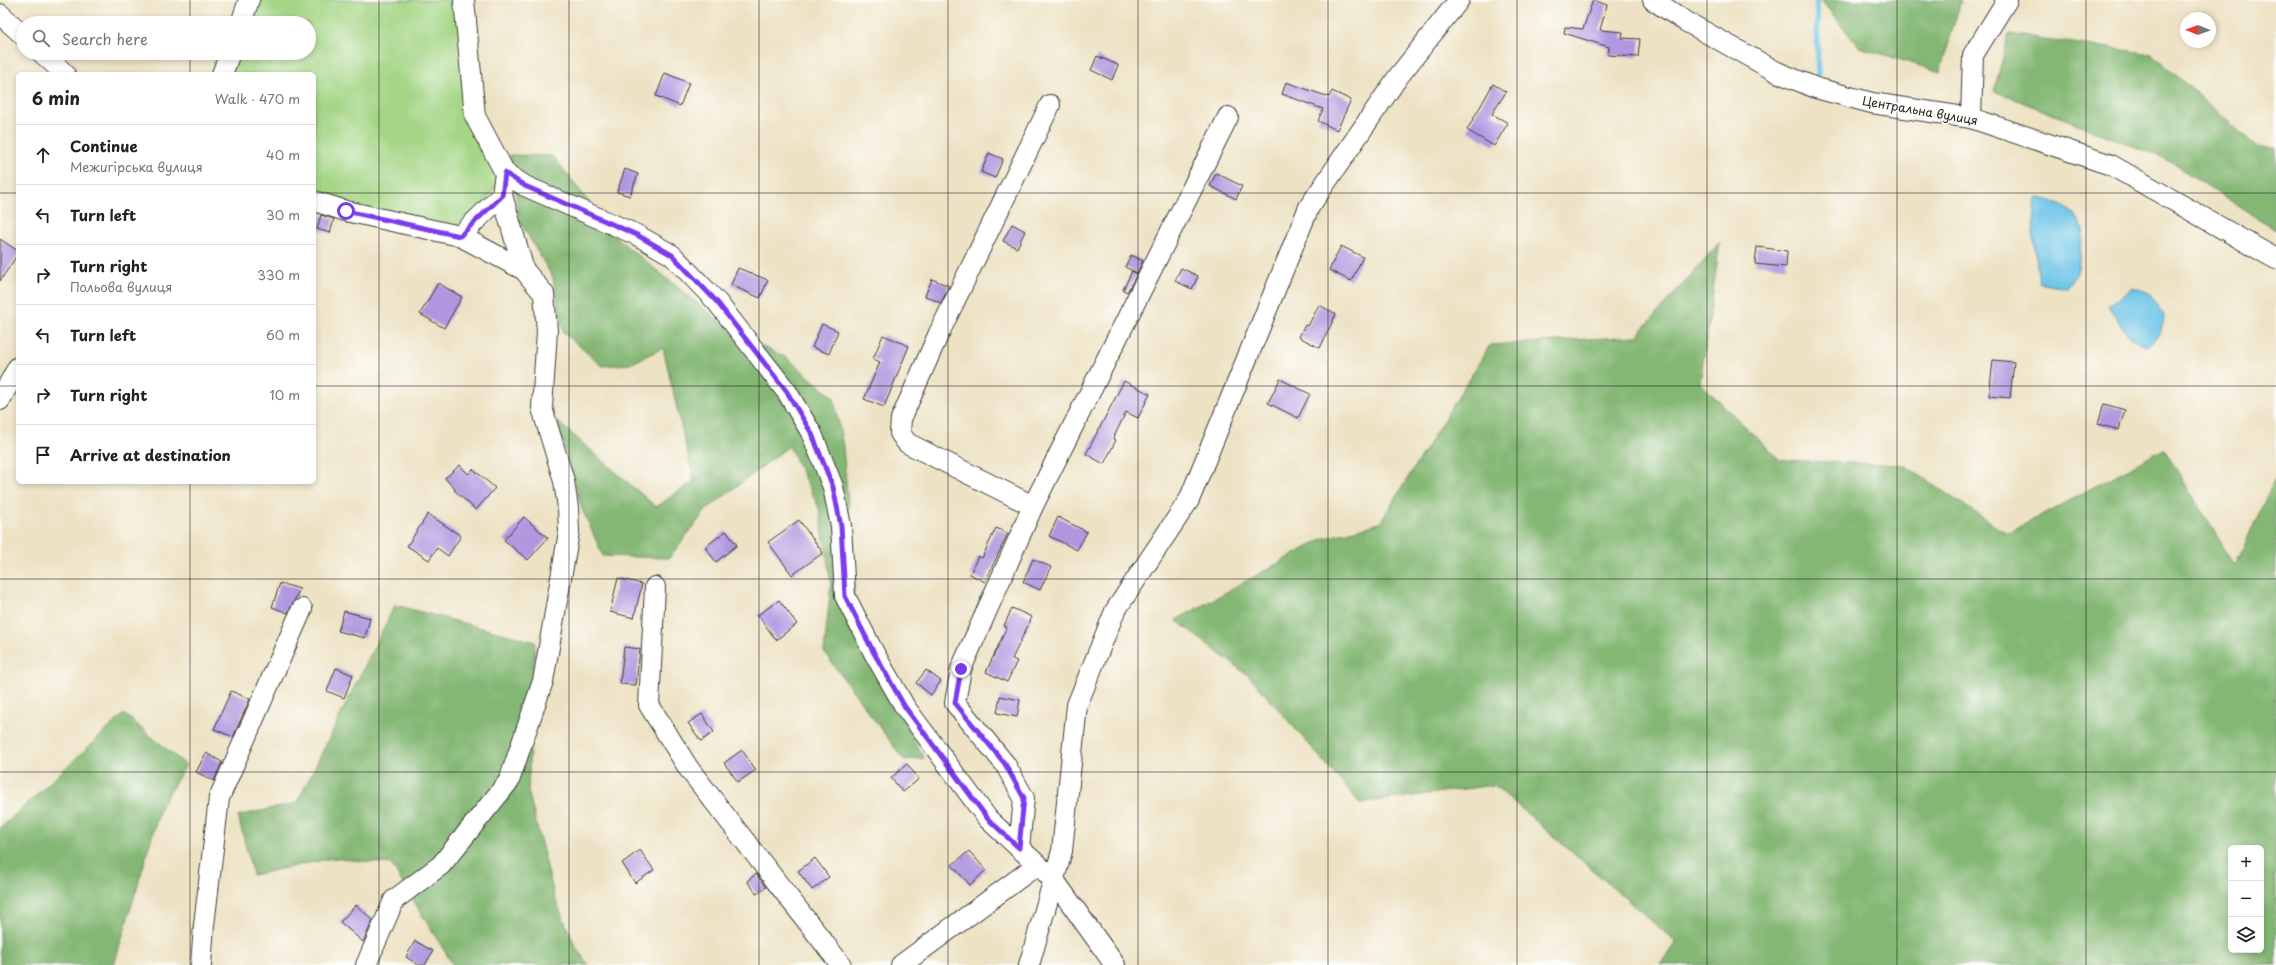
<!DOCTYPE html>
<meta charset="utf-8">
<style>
:root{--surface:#fff;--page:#f2f2f2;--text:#222;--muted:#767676;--line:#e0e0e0}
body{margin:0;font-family:"Playpen Sans",sans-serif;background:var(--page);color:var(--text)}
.controls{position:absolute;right:12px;bottom:12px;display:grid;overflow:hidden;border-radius:6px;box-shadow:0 2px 6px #0003}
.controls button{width:36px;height:36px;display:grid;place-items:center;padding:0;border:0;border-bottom:1px solid var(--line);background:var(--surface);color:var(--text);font:20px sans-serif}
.compass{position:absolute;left:2180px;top:12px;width:36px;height:36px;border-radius:50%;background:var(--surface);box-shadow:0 2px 6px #0003;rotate:271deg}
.stop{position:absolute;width:12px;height:12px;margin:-9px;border:3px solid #7c3aed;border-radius:50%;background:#fff}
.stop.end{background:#7c3aed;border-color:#fff;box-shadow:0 1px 4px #0008}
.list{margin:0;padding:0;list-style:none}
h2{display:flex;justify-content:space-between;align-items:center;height:52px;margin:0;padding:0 16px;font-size:17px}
h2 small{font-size:13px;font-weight:400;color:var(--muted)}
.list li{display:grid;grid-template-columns:26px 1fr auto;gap:12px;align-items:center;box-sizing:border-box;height:60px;padding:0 16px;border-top:1px solid var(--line)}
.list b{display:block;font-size:15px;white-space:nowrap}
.list p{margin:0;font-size:13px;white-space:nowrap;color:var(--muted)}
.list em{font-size:13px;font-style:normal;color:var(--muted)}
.icon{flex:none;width:22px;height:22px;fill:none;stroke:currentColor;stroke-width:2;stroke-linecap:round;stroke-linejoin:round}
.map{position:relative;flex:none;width:2276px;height:965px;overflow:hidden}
.search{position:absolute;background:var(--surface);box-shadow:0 2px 6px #0003;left:16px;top:16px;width:300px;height:44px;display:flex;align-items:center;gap:10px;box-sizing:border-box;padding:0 14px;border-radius:22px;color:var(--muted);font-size:15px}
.panel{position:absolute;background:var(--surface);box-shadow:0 2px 6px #0003;left:16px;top:72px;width:300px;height:412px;border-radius:6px}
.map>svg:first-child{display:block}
.green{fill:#a4d686;stroke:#607951}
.forest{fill:#83b773;stroke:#506a48;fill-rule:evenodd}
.water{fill:#6bc4e8;stroke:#447082}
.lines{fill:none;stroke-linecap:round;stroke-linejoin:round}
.stream{stroke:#6bc4e8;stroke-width:5.5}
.building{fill:#b097e0}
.street-casing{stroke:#3b3a35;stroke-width:22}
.street{stroke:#fff;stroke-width:20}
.route{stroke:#7c3aed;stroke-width:5}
.grid{fill:none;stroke:#1c1c1c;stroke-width:1;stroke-opacity:0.55}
.labels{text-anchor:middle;stroke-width:3.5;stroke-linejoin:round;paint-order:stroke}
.street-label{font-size:12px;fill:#1c1c1c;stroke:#fdfcf7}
</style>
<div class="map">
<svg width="2276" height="965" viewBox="0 0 2276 965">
<rect width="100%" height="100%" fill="#fdfcf7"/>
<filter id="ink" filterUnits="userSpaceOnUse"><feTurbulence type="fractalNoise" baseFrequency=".025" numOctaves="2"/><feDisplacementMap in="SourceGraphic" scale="8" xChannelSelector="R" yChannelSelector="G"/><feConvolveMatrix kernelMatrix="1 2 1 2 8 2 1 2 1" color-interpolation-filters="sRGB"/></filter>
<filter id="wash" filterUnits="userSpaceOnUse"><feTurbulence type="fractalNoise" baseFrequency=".012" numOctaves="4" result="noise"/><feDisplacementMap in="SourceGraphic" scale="16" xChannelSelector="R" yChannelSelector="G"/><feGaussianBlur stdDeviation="0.9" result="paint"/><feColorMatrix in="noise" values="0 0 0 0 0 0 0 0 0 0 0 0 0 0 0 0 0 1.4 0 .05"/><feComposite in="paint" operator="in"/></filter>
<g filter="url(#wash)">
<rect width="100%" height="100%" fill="#ede2c4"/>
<!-- green -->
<path class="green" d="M249,0H464L475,116L505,173L460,236L314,201V74H222L230,53H309V23H241Z"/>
<!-- forest -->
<g class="forest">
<path d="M1821,0H1961L1940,72L1859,47Z"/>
<path d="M2009,34L2152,54L2258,148H2276V230L2164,158L1994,91Z"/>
<path d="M510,155L553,156L617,238L731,331L787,358L834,398L843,447L853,561L854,629L924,758L904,760L824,652L831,584L819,508L789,446L706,510L669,558L603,556L582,509L557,421L656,507L694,481L663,348L630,364L602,366L563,332L553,278L519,220Z"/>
<path d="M1720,242L1700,383L1780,460L1904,465L2007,534L2164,449L2235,566L2276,476V965H1660L1676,942L1494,785L1360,803L1250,677L1176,620L1322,539L1380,523L1490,345L1637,336ZM2231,848H2261V950H2231Z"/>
<path d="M395,605L535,642L528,791L555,899L576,948L589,965H453L391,864L332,858L253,875L238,816L297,803Z"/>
<path d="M124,714L186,765L161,806L114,965H0V827H2Z"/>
</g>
<!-- water -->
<g class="water">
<path d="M2036,198C2054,199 2080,211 2083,231C2084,237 2081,246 2080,252C2078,271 2079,274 2066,288L2039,283L2033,233Z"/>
<path d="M2133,287L2149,293L2164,315L2159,334L2148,346C2129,342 2119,322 2108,307Z"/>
</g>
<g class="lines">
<!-- stream -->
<path class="stream" d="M1817,0L1818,79"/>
</g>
<g id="blocks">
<!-- building -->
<g class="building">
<path d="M1593,0L1607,5L1600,30L1623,32L1622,38L1640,39L1638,57L1608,55L1609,47L1564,33L1565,27L1583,29Z"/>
<path d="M1097,56L1118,65L1112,80L1091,70Z"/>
<path d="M665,73L689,83L680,106L656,96Z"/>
<path d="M1286,82L1329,97L1332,91L1351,100L1337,130L1318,121L1323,109L1282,94Z"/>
<path d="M1493,84L1506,92L1492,114L1508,123L1494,146L1467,130Z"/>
<path d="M989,153L1003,159L995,178L981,172Z"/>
<path d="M625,169L638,174L630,196L617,192Z"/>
<path d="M1216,173L1242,186L1236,199L1210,186Z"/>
<path d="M321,215L334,219L330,233L317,229Z"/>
<path d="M1012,224L1025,231L1017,248L1003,241Z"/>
<path d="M0,239L18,251V254L0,281Z"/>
<path d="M1341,246L1363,257L1351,281L1329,270Z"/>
<path d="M1757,247L1787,251L1786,267L1755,264Z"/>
<path d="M1131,255L1143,261L1137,273L1125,267Z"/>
<path d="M738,268L768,280L760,298L731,285Z"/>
<path d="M1181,268L1198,276L1192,289L1175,281Z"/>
<path d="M1132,271L1137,274L1127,292L1123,290Z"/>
<path d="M932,279L949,286L941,303L925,296Z"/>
<path d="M438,283L462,297L444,328L420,314Z"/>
<path d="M1319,305L1336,314L1320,348L1299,337L1305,325L1308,326Z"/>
<path d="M822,324L838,331L829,354L812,347Z"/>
<path d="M883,335L909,346L884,407L864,399L880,362L873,359Z"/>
<path d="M1993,360L2014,362L2010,398L1989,396Z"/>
<path d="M1280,379L1310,394L1298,418L1268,403Z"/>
<path d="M1124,381L1150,394L1138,418L1126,412L1113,439L1116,440L1104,464L1086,454Z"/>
<path d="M2104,404L2125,410L2119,430L2098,424Z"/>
<path d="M460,465L468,474L473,469L495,488L476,510L454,490L455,489L445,478Z"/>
<path d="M428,514L461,536L448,556L437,548L429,560L407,546Z"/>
<path d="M524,517L548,538L528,560L504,540Z"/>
<path d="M1058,517L1087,532L1077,550L1049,536Z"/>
<path d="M799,520L823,553L792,575L768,542Z"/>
<path d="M996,528L1008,533L985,582L970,574L978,556L982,558Z"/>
<path d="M726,531L737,545L716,562L705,547Z"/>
<path d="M1033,559L1051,567L1040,590L1023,582Z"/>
<path d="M618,578L642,584L634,618L610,612Z"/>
<path d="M280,583L300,589L288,613L272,607Z"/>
<path d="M779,600L797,624L776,640L758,615Z"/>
<path d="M1012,608L1032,617L1012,659L1017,661L1007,682L986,672L1007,627L1004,626Z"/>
<path d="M344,611L370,618L365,638L338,631Z"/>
<path d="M624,647L640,649L636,685L620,684Z"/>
<path d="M336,668L353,675L344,698L327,691Z"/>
<path d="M926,670L941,681L931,695L916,683Z"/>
<path d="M231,691L250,699L233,737L214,729Z"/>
<path d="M1000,696L1020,700L1017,717L997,713Z"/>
<path d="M702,714L714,732L701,741L688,723Z"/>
<path d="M742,750L756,770L738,782L724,763Z"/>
<path d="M206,753L222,762L214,781L196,772Z"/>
<path d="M907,764L919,779L903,792L891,778Z"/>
<path d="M640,850L654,870L635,883L622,863Z"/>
<path d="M969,851L986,870L970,885L952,865Z"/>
<path d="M815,858L829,877L812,890L798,871Z"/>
<path d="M756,874L766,887L757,894L747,881Z"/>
<path d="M356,905L373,920L363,942L340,922Z"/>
<path d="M415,941L433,951L425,965H419L406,957Z"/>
</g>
</g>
</g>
<g filter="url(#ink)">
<use href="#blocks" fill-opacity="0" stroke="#3b3a35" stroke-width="1"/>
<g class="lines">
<defs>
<g id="street">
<path d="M1653,0L1685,21L1777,72L1816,88L1872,103L1971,118L2111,165L2276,259"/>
<path d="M0,14L23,35"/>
<path d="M241,23L249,0"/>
<path d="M42,53L65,74"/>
<path d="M222,74L230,53"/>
<path d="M1971,118L1973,55L2007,0"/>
<path d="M505,173L525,186L637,235L672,255L717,302L787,392L812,434L833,487L841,526L845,596L874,653L905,707L988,819L1054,880L1115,965"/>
<path d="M314,201L346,211L460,236L524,270"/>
<path d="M460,236L502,195L505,173L475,116L464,0"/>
<path d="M0,400L18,367"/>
<path d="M1033,506L907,443L900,433L901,419L939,333L1050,105"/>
<path d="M655,587L649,705L689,769L841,965"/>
<path d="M1019,848L1024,798L1005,764L955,703L961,669L1033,506L1228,117"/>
<path d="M201,965L204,925L219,798L302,609"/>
<path d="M366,965L394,900L441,865L509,781L543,681L569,532L568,508L564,481L542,408L547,331L544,294L524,270L502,195"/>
<path d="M901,965L1037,865"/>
<path d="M1029,965L1062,851L1077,705L1115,611L1189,500L1309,207L1398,77L1459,0"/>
</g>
</defs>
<!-- street casing -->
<use href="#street" class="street-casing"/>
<!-- street -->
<use href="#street" class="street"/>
</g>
</g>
<g class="lines" filter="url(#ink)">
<!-- route -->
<path class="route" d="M346,211L460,236L502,196L505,173L525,186L637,235L672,255L717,302L787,392L812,434L833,487L841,526L845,596L874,653L905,707L988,819L1019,848L1024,798L1005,764L955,703L961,669"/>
</g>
<!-- grid -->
<path class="grid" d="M190,0V23M379,0V965M569,0V965M759,0V965M948,0V965M1138,0V965M1328,0V965M1517,0V965M1707,0V965M1897,0V965M2086,0V965M190,53V74M0,193H18M314,193H2276M0,386H18M314,386H2276M190,482V965M0,579H2276M0,772H2276"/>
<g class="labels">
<!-- street labels -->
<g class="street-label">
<text transform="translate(1920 111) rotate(10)" y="4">Центральна вулиця</text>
</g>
</g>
</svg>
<div class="controls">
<button>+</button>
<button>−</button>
<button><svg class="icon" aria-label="layers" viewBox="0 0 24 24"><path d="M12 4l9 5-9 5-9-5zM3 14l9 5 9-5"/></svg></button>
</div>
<svg class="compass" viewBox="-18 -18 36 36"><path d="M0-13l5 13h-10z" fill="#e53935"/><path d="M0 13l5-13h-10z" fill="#767676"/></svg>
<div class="stop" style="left:346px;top:211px"></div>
<div class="stop end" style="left:961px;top:669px"></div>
<div class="search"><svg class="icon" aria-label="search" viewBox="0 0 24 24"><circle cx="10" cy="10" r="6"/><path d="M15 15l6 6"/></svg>Search here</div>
<section class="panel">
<h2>6 min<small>Walk · 470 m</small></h2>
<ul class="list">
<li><svg class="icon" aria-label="ahead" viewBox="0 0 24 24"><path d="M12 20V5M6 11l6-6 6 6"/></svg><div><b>Continue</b><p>Межигірська вулиця</p></div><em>40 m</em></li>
<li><svg class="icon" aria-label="left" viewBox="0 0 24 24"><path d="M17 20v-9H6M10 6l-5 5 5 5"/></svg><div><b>Turn left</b></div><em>30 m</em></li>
<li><svg class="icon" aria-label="right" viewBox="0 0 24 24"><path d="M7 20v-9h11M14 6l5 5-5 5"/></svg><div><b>Turn right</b><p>Польова вулиця</p></div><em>330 m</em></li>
<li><svg class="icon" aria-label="left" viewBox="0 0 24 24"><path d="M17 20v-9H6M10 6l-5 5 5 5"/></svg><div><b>Turn left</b></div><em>60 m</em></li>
<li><svg class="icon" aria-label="right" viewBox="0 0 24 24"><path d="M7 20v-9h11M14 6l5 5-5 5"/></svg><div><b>Turn right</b></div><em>10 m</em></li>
<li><svg class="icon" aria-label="arrive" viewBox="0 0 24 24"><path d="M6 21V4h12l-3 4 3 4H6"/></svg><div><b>Arrive at destination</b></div></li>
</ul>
</section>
</div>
